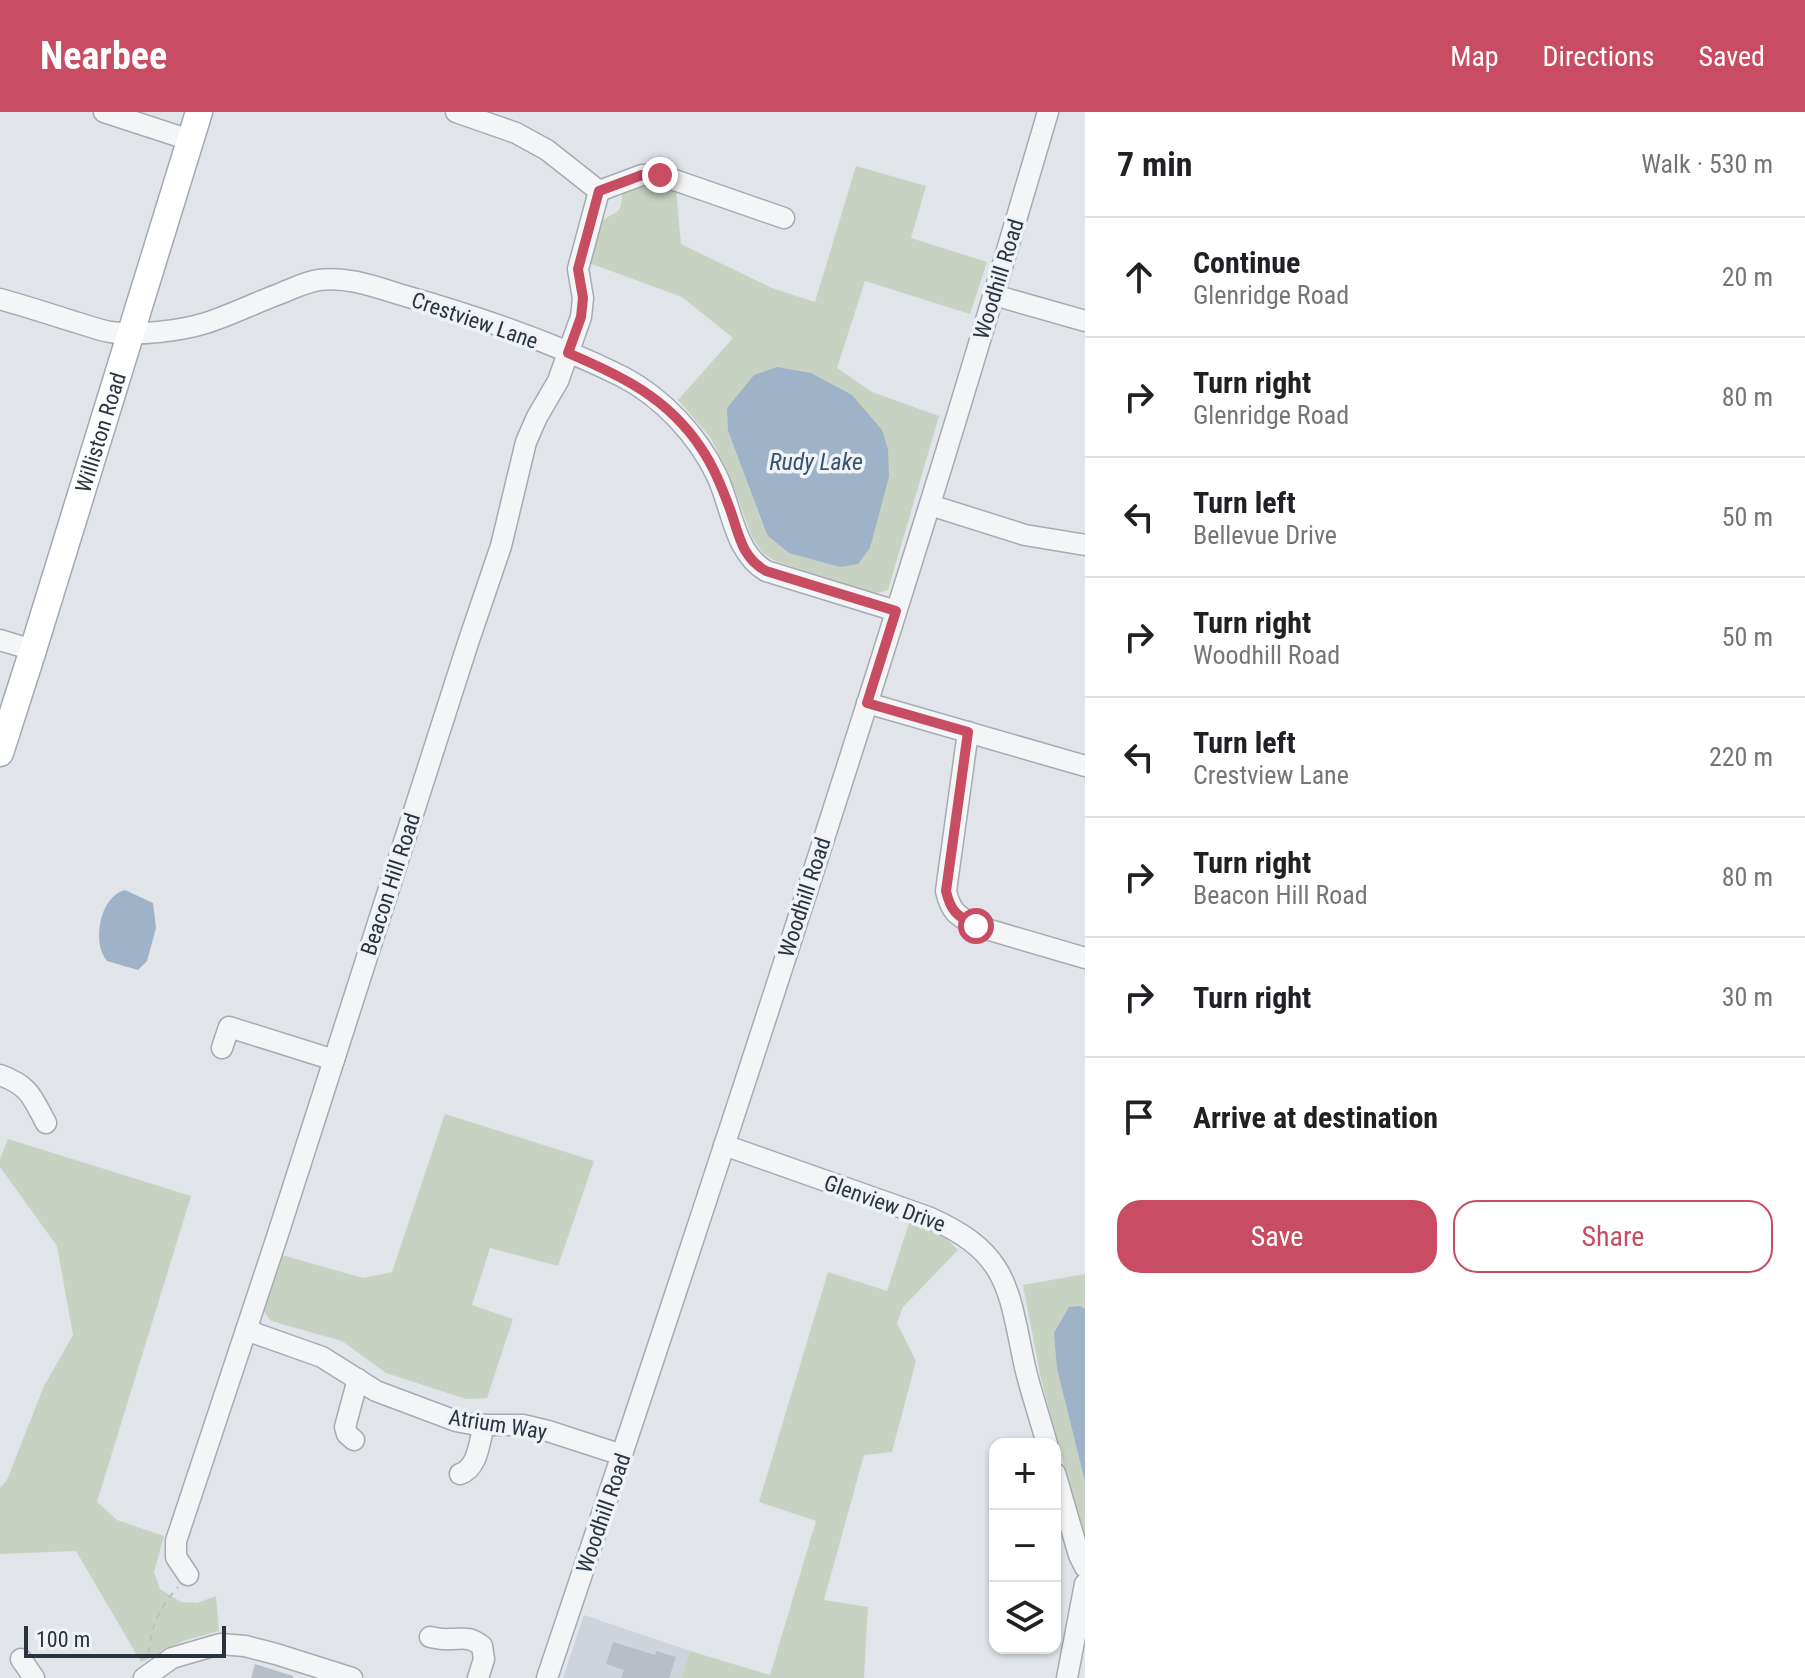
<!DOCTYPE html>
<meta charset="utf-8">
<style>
:root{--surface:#fff;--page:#f6f6f6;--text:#202124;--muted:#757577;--line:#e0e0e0;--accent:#c84c62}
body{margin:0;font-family:"Roboto Condensed",sans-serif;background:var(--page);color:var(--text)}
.controls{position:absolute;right:24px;bottom:24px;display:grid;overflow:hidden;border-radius:16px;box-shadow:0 2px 6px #0004}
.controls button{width:72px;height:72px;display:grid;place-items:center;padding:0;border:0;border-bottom:2px solid var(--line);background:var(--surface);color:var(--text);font:40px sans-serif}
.scale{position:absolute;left:24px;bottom:20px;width:202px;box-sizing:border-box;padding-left:8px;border:4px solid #2a3340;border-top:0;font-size:22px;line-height:28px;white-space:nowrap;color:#2a3340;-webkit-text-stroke:6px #f0f3f6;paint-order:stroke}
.stop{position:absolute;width:24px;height:24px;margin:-18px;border:6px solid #c84c62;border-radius:50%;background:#fff}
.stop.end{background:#c84c62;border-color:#fff;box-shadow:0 2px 8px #0008}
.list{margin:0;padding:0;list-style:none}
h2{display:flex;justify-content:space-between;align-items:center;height:104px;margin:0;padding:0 32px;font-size:34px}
h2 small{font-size:26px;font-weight:400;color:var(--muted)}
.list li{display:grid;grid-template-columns:52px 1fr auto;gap:24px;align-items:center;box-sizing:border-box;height:120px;padding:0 32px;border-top:2px solid var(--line)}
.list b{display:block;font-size:30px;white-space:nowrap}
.list p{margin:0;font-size:26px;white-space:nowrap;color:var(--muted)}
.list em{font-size:26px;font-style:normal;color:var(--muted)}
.actions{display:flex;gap:16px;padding:24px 32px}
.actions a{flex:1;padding:18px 0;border:2px solid var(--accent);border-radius:24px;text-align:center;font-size:28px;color:var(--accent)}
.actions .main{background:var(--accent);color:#fff}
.icon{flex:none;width:44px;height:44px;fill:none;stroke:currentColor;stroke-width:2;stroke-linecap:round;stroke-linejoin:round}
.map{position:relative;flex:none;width:1085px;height:1566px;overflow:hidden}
header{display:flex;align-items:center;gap:48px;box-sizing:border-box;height:112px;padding:0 40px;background:var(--accent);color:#fff}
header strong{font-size:38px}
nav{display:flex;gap:44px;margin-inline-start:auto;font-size:28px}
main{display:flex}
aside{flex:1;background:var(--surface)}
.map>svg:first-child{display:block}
.built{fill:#cfd3db}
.green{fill:#c7d2c3;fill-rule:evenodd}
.water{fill:#9eb3c7}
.building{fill:#b8bec6}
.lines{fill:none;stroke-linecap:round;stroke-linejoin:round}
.minor-casing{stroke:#a6abb3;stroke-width:23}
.major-casing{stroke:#a1a9b4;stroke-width:29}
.path{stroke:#bbbfc4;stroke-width:2;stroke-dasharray:6 6;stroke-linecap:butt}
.minor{stroke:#f4f5f7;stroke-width:20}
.major{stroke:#fff;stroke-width:26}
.route{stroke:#c84c62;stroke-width:10}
.labels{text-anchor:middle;stroke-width:7;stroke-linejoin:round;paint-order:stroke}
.street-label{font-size:22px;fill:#2a3340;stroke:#f0f3f6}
.water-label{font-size:24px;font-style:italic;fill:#365272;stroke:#f0f3f6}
</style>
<header>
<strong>Nearbee</strong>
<nav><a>Map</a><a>Directions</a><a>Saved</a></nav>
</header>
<main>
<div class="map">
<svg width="1085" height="1566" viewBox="0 0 1085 1566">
<rect width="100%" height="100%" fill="#e1e4e9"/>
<!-- built -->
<path class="built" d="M584,1503L690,1539L681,1566H563Z"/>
<!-- green -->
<g class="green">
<path d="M856,54L926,74L911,126L987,150L970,202L865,169L837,256L872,280L939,304L888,478L875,482L775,449L762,440L752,425L729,362L710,325L678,288L733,226L682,185L589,151L602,109C617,98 622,103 622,81L652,69L676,78L681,132L772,176L815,190ZM777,255L767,424L728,319Z"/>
<path d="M445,1002L594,1049L558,1154L490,1136L472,1193L513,1207L487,1286L466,1287L386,1261L342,1229L271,1209L263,1198L282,1143L363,1166L392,1160Z"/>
<path d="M8,1027L191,1084L97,1390L117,1408L164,1424L154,1460L160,1477L181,1490L197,1491L216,1484L219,1519L183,1529L141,1550L76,1439L0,1442V1376L7,1368L44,1274L73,1223L57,1134L0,1055V1047Z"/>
<path d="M910,1108L941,1121L958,1138L903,1195L897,1211L916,1249L892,1340L864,1343L824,1488L868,1495L864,1566H681L690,1539L770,1563L816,1409L759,1390L828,1160L887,1179Z"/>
<path d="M1085,1162V1197L1080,1194L1057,1257L1085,1370V1432L1041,1267L1023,1173Z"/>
</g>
<!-- water -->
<g class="water">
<path d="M777,255L811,261L852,283L882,318L888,337L889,365L870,436L858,452L840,455L789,441L767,423L728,319L727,296L754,263Z"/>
<path d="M125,778L153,791L156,816L147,849L138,858L107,849C91,831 100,784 125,778Z"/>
<path d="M1080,1194L1085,1197V1370L1057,1257L1054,1221L1069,1195Z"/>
</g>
<!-- building -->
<g class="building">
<path d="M613,1530L655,1543L656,1539L676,1545L669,1566H621L624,1558L606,1552Z"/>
<path d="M255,1552L293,1564V1566H251Z"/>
</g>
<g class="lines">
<defs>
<g id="minor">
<path d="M104,0L190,28"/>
<path d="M456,0L516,21L547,38L599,79L642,63H660L784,106"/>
<path d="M994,183L1085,209"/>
<path d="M0,187C25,194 50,202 75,210C86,213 99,218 110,220C137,224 180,219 206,211C231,203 255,191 279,182C292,177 305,170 319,168C347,164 376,175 402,183C476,204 553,230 623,265C663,286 698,324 717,364C732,396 734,440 766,459L896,499"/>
<path d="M930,393L1025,423L1085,433"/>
<path d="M0,528L33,538"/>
<path d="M867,591L1085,654"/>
<path d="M968,620L946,779C951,801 958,804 976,814L1085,846"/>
<path d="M222,936L229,915L334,948"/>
<path d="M0,963C30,974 32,985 46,1011"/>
<path d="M724,1033L928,1105C1010,1141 1008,1177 1025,1255C1031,1281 1040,1306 1047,1332"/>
<path d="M246,1218L322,1245L376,1279L456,1309L477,1313H523L548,1319L622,1343"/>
<path d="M354,1328L347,1322L345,1315L358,1267"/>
<path d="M1055,1361L1079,1443L1085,1455"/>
<path d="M460,1362C478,1356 479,1331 484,1313"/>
<path d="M188,1463L176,1445V1429L277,1125L468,531L501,434L526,330L537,305L558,269L581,205L583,186L578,157L599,79"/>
<path d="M430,1525C436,1526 443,1528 450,1527C464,1527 469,1524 482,1534L484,1547L478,1566"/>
<path d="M21,1547L34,1566"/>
<path d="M144,1566L172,1546L220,1532L245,1534L276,1542L352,1566"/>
<path d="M547,1566C678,1177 807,787 929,395C970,264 1009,132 1048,0"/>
<path d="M1067,1566L1085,1472"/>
</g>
<g id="major">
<path id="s1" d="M0,641L33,538L199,0"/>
</g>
</defs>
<!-- minor casing -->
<use href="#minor" class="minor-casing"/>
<!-- major casing -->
<use href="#major" class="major-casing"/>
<!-- path -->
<path class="path" d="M149,1541C151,1512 159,1497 178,1475"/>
<!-- minor -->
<use href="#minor" class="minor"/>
<!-- major -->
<use href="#major" class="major"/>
</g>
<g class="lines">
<!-- route -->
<path class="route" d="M660,63H642L599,79L578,157L583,186L581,205L568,241C622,264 668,286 701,336C714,355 722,376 730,397C739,422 741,445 766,459L896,499L867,591L968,620L946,779C951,801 958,804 976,814"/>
</g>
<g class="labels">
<!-- street labels -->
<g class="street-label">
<text transform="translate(998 167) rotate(-73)" y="8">Woodhill Road</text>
<text transform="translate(475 208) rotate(19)" y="8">Crestview Lane</text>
<text dy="8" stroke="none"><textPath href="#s1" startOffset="336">Williston Road</textPath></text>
<text transform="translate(390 772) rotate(-72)" y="8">Beacon Hill Road</text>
<text transform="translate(804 785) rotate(-72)" y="8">Woodhill Road</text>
<text transform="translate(885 1091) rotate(20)" y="8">Glenview Drive</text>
<text transform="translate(498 1312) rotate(9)" y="8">Atrium Way</text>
<text transform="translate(603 1401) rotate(-71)" y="8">Woodhill Road</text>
</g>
<!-- water labels -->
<g class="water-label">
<text x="816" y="358">Rudy Lake</text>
</g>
</g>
</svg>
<div class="controls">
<button>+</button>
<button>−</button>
<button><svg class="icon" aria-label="layers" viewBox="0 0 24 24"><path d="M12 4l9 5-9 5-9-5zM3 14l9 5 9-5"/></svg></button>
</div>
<div class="scale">100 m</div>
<div class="stop" style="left:976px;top:814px"></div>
<div class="stop end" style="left:660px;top:63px"></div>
</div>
<aside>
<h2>7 min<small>Walk · 530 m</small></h2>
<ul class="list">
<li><svg class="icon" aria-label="ahead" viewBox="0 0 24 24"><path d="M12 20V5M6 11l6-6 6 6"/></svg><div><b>Continue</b><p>Glenridge Road</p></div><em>20 m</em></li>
<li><svg class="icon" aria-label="right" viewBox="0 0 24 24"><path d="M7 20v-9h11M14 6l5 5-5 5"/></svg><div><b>Turn right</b><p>Glenridge Road</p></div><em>80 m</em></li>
<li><svg class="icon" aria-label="left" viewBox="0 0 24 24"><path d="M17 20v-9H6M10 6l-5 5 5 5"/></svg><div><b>Turn left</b><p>Bellevue Drive</p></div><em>50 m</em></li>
<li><svg class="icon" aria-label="right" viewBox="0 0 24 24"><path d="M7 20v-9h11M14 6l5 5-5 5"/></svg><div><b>Turn right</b><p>Woodhill Road</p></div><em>50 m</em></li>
<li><svg class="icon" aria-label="left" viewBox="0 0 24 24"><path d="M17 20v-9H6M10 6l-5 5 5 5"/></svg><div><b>Turn left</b><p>Crestview Lane</p></div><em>220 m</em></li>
<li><svg class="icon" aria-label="right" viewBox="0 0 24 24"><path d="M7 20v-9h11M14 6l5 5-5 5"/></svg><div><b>Turn right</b><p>Beacon Hill Road</p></div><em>80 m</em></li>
<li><svg class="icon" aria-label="right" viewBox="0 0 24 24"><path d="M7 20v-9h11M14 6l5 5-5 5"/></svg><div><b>Turn right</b></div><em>30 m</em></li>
<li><svg class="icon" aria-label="arrive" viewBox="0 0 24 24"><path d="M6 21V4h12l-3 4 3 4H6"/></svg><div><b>Arrive at destination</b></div></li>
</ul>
<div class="actions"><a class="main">Save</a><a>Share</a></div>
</aside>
</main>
